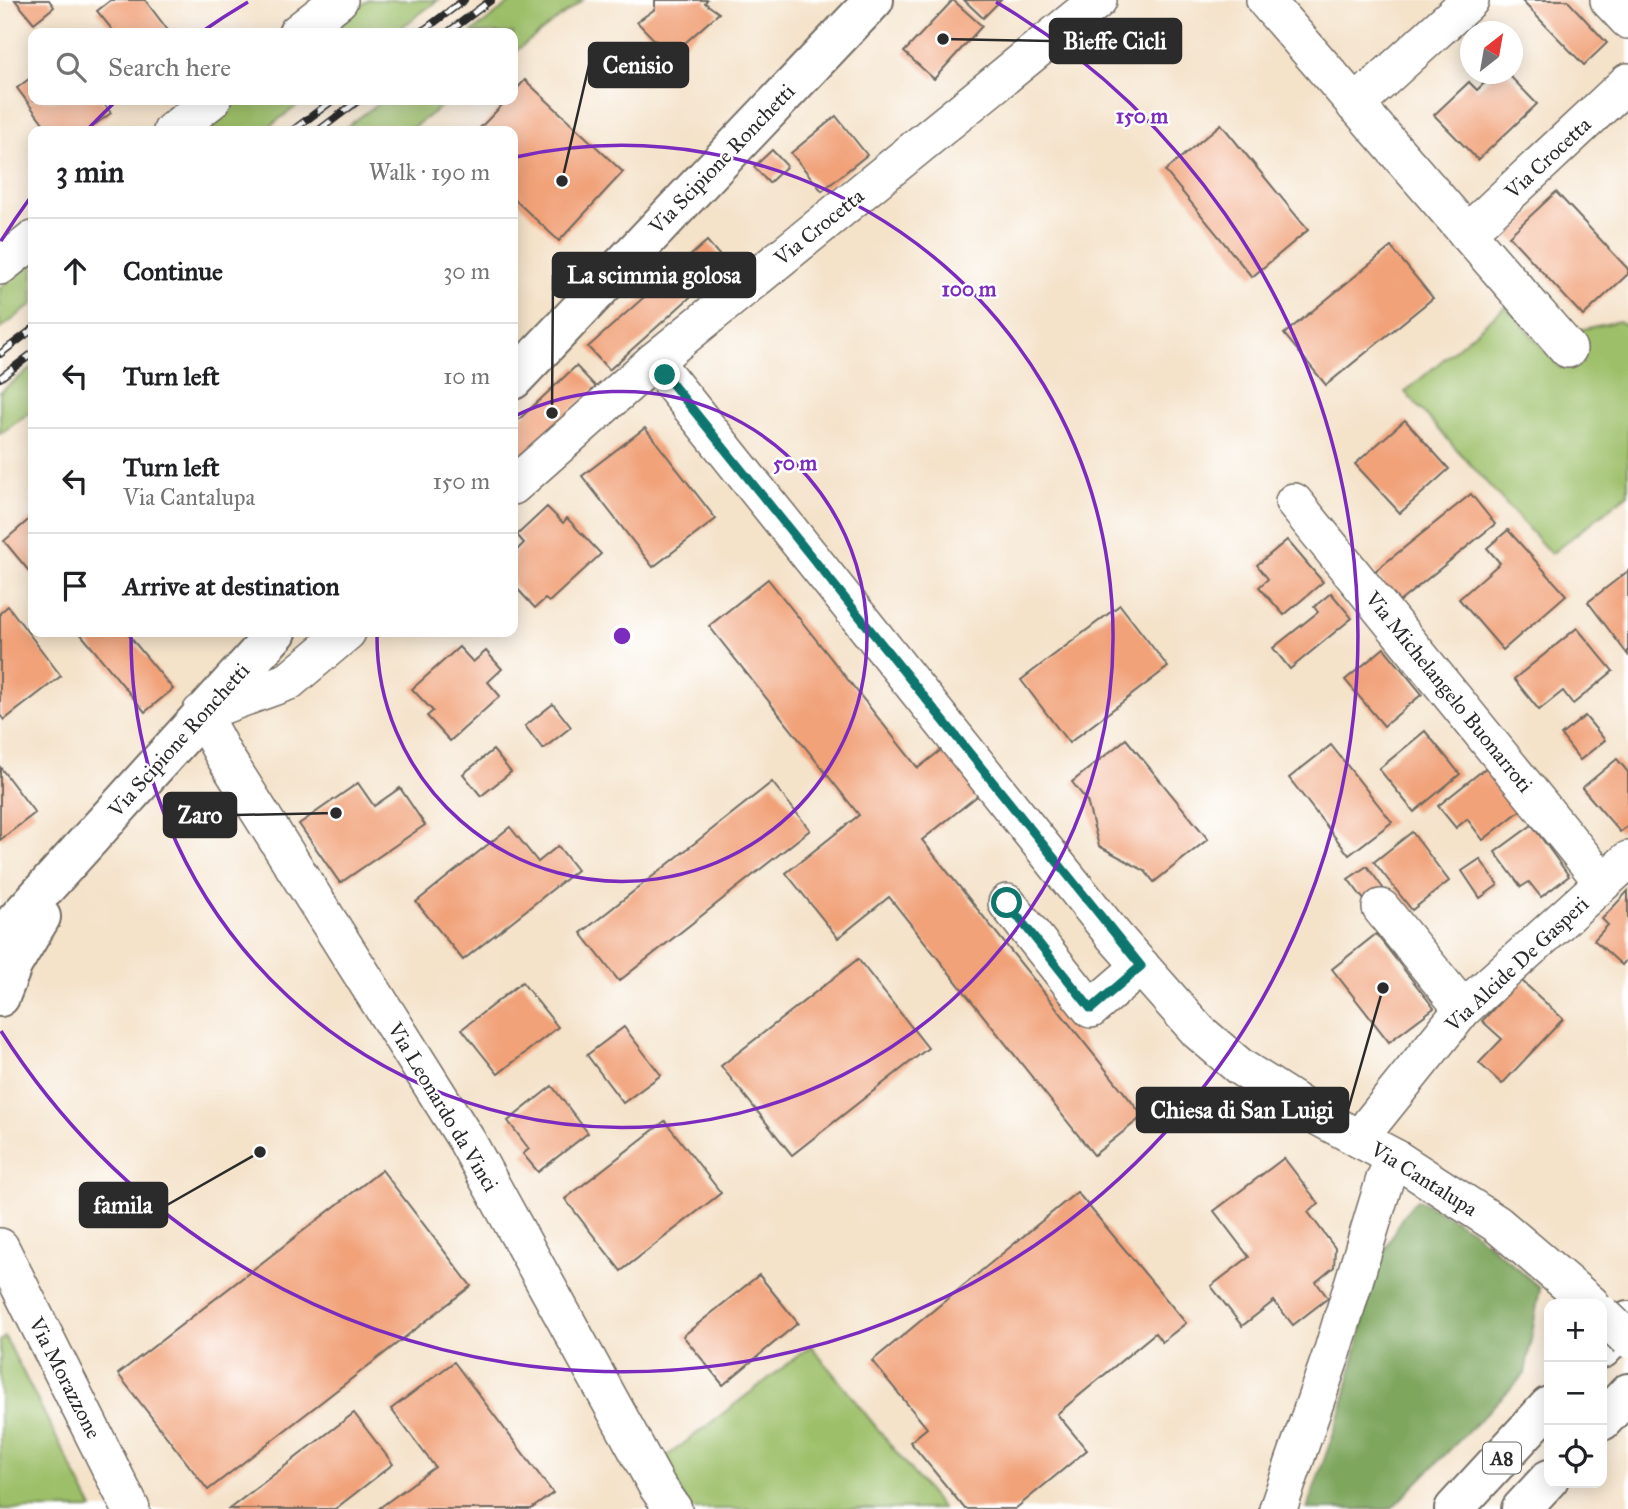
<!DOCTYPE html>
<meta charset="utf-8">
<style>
:root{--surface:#fff;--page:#f6f6f6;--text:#202124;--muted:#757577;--line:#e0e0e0}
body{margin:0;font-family:"IM FELL Great Primer",serif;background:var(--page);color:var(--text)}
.controls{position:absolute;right:21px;bottom:21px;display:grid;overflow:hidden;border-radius:14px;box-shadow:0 4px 18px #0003}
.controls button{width:63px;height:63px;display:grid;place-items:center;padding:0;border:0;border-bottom:2px solid var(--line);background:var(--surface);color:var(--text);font:35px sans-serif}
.compass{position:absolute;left:1460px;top:21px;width:63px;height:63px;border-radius:50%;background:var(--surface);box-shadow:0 4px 18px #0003;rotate:31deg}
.stop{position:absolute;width:21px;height:21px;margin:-16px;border:5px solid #0f766e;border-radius:50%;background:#fff}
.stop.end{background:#0f766e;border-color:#fff;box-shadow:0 2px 7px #0008}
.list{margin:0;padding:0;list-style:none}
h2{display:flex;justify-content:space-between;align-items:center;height:91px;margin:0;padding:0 28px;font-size:30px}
h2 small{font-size:23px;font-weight:400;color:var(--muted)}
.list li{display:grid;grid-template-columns:46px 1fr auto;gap:21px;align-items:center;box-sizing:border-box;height:105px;padding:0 28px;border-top:2px solid var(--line)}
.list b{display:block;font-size:26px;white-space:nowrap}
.list p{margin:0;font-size:23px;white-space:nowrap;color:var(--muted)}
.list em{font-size:23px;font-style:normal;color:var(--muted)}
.icon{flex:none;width:38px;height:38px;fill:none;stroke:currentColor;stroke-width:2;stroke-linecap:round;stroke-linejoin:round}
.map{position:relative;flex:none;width:1628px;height:1509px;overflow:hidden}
.search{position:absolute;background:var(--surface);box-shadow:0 4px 18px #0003;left:28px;top:28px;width:490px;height:77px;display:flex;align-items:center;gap:18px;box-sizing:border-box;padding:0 24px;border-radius:14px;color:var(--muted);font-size:26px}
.panel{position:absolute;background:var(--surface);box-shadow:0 4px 18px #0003;left:28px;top:126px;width:490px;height:511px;border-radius:14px}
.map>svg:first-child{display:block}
.green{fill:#9dbf69;stroke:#64754a;stroke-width:2}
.forest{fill:#7ea65d;stroke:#546844;stroke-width:2}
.building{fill:#f1a279}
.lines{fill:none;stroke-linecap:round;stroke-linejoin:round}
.minor-casing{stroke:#716b62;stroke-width:40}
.major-casing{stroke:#716b62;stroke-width:42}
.highway-casing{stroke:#716b62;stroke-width:42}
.minor{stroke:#fff;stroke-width:37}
.major{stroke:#fff;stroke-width:38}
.highway{stroke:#fff;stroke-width:38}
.rail-casing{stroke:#2b2b2b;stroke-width:8}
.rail{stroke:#fff;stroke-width:5;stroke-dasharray:16;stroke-linecap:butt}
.minor-bridge-casing{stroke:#716b62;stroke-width:40;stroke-linecap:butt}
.minor-bridge{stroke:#fff;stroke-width:37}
.route{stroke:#0f766e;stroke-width:9}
.ring{fill:none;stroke:#7b2cbf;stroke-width:3.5}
.labels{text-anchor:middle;stroke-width:5;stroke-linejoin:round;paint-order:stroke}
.shield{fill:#fff;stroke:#6b6b6b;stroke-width:2}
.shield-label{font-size:19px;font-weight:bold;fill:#2b2b2b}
.street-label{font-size:21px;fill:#2b2b2b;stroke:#fff}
.centre{fill:#7b2cbf;stroke:#fff;stroke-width:3.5}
.ring-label{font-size:21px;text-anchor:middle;font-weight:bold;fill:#7b2cbf;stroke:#fff;stroke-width:5;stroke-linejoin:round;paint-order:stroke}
.leader{fill:none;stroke:#2b2b2b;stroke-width:2.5}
.callout-dot{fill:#2b2b2b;stroke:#fff;stroke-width:2.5}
.callout{fill:#2b2b2b;stroke:#2b2b2b;stroke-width:2.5}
.callout-label{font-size:23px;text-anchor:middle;font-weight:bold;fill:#fff}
</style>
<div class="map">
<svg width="1628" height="1509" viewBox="0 0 1628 1509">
<rect width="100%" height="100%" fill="#fff"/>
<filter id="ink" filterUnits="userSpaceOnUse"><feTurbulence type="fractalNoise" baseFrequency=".0143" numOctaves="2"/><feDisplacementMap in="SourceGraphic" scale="14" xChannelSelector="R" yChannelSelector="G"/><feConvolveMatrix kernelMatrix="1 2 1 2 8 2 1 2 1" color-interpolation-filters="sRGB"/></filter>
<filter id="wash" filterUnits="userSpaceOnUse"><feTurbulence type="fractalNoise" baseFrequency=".00686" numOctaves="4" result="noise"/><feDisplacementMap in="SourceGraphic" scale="28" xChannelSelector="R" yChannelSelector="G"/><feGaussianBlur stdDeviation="1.57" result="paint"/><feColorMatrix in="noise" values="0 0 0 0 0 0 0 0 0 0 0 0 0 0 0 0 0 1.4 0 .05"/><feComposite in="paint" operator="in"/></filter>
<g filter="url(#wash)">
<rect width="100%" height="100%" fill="#f4e2c9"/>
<!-- green -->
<g class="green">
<path d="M368,0H438L394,33H324Z"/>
<path d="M514,0H583L513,53V33H471Z"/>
<path d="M239,100H305L263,131H200Z"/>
<path d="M383,100H450L408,131H341Z"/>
<path d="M33,262V304L0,329V288Z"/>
<path d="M1506,306L1560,368L1582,354L1570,332L1619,321L1628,328V494L1551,554L1405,392Z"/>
<path d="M33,367V410L0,434V392Z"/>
<path d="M5,1337L93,1509H0V1341Z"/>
<path d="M811,1346L942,1509H691L662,1460Z"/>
</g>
<!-- forest -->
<path class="forest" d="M1418,1199L1472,1230L1540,1288L1525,1374L1391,1509H1307C1318,1475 1331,1442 1342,1408C1359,1351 1374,1237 1418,1199Z"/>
<g id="blocks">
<!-- building -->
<g class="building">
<path d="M15,0H49L54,7L34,23Z"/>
<path d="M111,0H145L170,33H115L97,11Z"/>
<path d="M655,0H707L705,3L719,13L670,56L637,22L655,9Z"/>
<path d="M953,0L982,26L934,79L904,52Z"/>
<path d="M964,0H1001L983,18Z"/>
<path d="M1521,0H1567L1607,43L1584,65Z"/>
<path d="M1494,74H1508L1537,104L1478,160L1434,115L1469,82L1477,90Z"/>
<path d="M33,76V100H101L111,113L86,131H49L17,88Z"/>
<path d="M525,80L623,172L559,241L513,198V131H477L507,100H513V93Z"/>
<path d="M836,116L867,155L822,191L791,153Z"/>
<path d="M1221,124L1308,230L1252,277L1165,171Z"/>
<path d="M772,150L787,166L769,183L754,167Z"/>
<path d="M1556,192L1628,269V274L1583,316L1509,236Z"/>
<path d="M707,241L727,264L609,370L588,347Z"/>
<path d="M1391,247L1433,298L1326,385L1284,334Z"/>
<path d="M576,366L596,387L513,465V425Z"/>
<path d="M1405,420L1449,469L1400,513L1355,464Z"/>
<path d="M645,428L716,519L653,567L582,476Z"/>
<path d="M1471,494L1495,524L1399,602L1374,572Z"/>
<path d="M547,507L563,523L567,518L601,554L549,602L545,599L535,608L513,584V554L524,543L517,535Z"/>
<path d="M33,516V576L4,541Z"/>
<path d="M1508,530L1566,595L1503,650L1459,599L1500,563L1487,548Z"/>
<path d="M1287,540L1323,582L1284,615L1259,587L1268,579L1257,565Z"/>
<path d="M1628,571V655L1588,602Z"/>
<path d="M768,579L918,768L945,747L981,793L922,840L1143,1116L1094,1155L889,897L838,938L786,873L859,815L709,626Z"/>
<path d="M1331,593L1352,618L1290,669L1273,648L1318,612L1314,607Z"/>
<path d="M1120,605L1168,667L1069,743L1021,680Z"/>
<path d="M8,606L61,676L4,720L0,715V613Z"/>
<path d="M1577,628L1613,671L1573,704L1563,691L1539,710L1514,679Z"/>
<path d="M79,632H126L173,689L145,712Z"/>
<path d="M459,647L473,662L486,651L502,669L488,682L500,696L450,741L427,716L433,711L412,689Z"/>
<path d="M1384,648L1422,694L1384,726L1345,680Z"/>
<path d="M553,704L571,727L543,749L525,726Z"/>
<path d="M1585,716L1605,740L1580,760L1561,735Z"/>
<path d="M1425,731L1460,774L1414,812L1379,769Z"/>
<path d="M1126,739L1208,839L1154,882L1145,871L1099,846L1087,801L1072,782Z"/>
<path d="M1331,745L1392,822L1349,855L1289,778Z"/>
<path d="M493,750L511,772L481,796L463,774Z"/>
<path d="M1617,759L1628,772V826L1620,832L1582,788Z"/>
<path d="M0,767L35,813L0,840Z"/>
<path d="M1487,767L1521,810L1483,840L1467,819L1456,828L1438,806Z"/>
<path d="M772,782L810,830L619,981L581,933Z"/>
<path d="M358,783L374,806L400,788L425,825L340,883L299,824Z"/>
<path d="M1532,825L1569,876L1541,897L1529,882L1521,887L1495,852Z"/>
<path d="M510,827L538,862L558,846L577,870L463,960L416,902Z"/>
<path d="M1412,832L1449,881L1412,910L1374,862Z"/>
<path d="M1480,859L1498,885L1480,898L1462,871Z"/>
<path d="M1367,866L1383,888L1365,901L1348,879Z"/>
<path d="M1628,891V958L1622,965L1594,940L1608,925L1602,919Z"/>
<path d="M1376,934L1434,1008L1389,1042L1332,969Z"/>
<path d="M858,959L928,1048L792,1155L721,1066Z"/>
<path d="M1521,980L1563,1019L1502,1084L1479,1063L1502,1039L1482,1021Z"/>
<path d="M522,982L558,1027L498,1074L462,1029Z"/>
<path d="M624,1027L661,1075L623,1103L587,1055Z"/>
<path d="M552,1086L588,1133L538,1172L523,1154L529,1149L508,1121Z"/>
<path d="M665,1121L721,1193L621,1271L565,1199Z"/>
<path d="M1284,1158L1319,1204L1308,1212L1335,1248L1334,1267L1316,1282L1328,1298L1293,1325L1274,1301L1242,1326L1211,1286L1249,1257L1214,1211Z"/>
<path d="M382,1170L471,1286L208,1490L118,1374Z"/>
<path d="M1077,1192L1186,1323L1162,1342L1155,1333L1057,1414L1087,1450L1015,1509H965L910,1442L927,1428L872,1361Z"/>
<path d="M759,1275L798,1323L723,1385L683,1336Z"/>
<path d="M454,1362L553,1493L531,1509H378L435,1467L391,1409Z"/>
<path d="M354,1413L393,1464L335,1509H229Z"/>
</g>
</g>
</g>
<g filter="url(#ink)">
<use href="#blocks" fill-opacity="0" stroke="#716b62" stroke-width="2"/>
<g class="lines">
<defs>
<g id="minor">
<path d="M1265,0L1568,349"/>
<path d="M1609,0L1628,20"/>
<path d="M297,33L339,0"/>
<path d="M1355,105L1470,0"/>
<path d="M172,131L212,100"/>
<path d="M1467,233L1628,82"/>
<path d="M0,266L33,240"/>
<path d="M654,361L1114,936L1199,1032L1240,1067L1317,1116L1395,1158L1497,1224L1591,1304"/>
<path d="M513,486L654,361L1098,0"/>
<path d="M1294,502L1603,882"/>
<path d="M347,632L289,681L201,713L223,754L467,1141L657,1486L673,1509"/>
<path d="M1007,903L1091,1009L1141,966"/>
<path d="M1381,908L1463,1009"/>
<path d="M1361,1140L1372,1122L1463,1009L1628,860"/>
<path d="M0,1247L131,1509"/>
<path d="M1278,1509L1333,1350L1385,1179L1395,1158"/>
</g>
<g id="major">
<path d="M513,380L874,0"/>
<path d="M0,938L277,632"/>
<path d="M0,997L13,964L41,917"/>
</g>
<g id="highway">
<path d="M1602,1349L1628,1321"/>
<path d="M1602,1421L1628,1393"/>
<path d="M1454,1509L1549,1406"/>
<path d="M1521,1509L1549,1479"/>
</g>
</defs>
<!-- minor casing -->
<use href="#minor" class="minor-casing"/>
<!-- major casing -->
<use href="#major" class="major-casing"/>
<!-- highway casing -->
<use href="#highway" class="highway-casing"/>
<!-- minor -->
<use href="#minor" class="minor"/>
<!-- major -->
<use href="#major" class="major"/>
<!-- highway -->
<use href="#highway" class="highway"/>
<defs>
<g id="rail">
<path d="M420,33L464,0"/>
<path d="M447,33L491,0"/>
<path d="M292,131L333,100"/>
<path d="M318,131L359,100"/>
<path d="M0,354L33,329"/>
<path d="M0,378L33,353"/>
</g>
</defs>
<!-- rail casing -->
<use href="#rail" class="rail-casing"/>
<!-- rail -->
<use href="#rail" class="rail"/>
<defs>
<path id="minor-bridge" d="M1602,1314L1628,1339"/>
</defs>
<!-- minor-bridge casing -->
<use href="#minor-bridge" class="minor-bridge-casing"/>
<!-- minor-bridge -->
<use href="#minor-bridge" class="minor-bridge"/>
</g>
</g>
<g class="lines" filter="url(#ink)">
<!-- route -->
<path class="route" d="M665,375L1141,966L1091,1009L1007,903"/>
</g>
<!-- distance rings -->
<g class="ring">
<path d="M515 416A245 245 0 1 1 377 634"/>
<path d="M516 157A491 491 0 1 1 131 636"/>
<path d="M1 241A736 736 0 0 1 30 198M88 129A736 736 0 0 1 115 102M200 33A736 736 0 0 1 248 2M996 2A736 736 0 1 1 1 1031"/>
</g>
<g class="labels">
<!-- shield labels -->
<rect class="shield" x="1483" y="1442.5" width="38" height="31" rx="5"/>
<g class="shield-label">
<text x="1502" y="1465">A8</text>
</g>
<!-- street labels -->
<g class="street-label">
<text transform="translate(1548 158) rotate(-43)" y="7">Via Crocetta</text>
<text transform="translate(722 159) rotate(-46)" y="7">Via Scipione Ronchetti</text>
<text transform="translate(819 227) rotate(-39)" y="7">Via Crocetta</text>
<text transform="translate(1449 692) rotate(51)" y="7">Via Michelangelo Buonarroti</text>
<text transform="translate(179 740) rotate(-48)" y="7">Via Scipione Ronchetti</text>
<text transform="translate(1517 964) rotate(-43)" y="7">Via Alcide De Gasperi</text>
<text transform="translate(443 1107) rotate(59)" y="7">Via Leonardo da Vinci</text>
<text transform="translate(1424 1179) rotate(32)" y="7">Via Cantalupa</text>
<text transform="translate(65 1378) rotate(63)" y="7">Via Morazzone</text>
</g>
</g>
<circle cx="622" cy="636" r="10" class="centre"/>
<g class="ring-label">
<text x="1142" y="123">150 m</text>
<text x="969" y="296">100 m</text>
<text x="795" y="470">50 m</text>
</g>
<!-- callouts -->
<path class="leader" d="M943 39L1050 41M562 181L589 65M552 413L553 275M336 813L236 815M1383 988L1348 1110M260 1152L167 1205"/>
<g class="callout-dot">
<circle cx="943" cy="39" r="7"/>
<circle cx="562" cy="181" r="7"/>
<circle cx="552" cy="413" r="7"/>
<circle cx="336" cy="813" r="7"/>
<circle cx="1383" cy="988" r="7"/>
<circle cx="260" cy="1152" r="7"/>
</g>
<g class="callout">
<rect x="1050" y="19" width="131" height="44" rx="7"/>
<rect x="589" y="43" width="99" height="44" rx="7"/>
<rect x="553" y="253" width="202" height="44" rx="7"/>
<rect x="164" y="793" width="72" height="44" rx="7"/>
<rect x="1137" y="1088" width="211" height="44" rx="7"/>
<rect x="80" y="1183" width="87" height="44" rx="7"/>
</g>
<g class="callout-label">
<text x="1115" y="49">Bieffe Cicli</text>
<text x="638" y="73">Cenisio</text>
<text x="654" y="283">La scimmia golosa</text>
<text x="200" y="823">Zaro</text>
<text x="1242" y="1118">Chiesa di San Luigi</text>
<text x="123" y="1213">famila</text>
</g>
</svg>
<div class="controls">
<button>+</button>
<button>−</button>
<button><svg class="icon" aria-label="locate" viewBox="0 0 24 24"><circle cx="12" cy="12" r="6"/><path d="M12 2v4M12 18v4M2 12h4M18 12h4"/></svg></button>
</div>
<svg class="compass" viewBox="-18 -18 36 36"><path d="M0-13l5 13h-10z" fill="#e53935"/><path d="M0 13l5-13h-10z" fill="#757577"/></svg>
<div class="stop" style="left:1007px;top:903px"></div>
<div class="stop end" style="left:665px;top:375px"></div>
<div class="search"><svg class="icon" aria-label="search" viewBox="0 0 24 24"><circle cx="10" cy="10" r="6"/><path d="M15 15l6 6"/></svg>Search here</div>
<section class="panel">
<h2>3 min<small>Walk · 190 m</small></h2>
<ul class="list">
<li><svg class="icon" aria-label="ahead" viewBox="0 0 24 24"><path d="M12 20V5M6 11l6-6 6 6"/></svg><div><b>Continue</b></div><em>30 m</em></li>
<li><svg class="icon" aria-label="left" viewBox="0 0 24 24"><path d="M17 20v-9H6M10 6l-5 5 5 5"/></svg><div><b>Turn left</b></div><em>10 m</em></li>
<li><svg class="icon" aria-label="left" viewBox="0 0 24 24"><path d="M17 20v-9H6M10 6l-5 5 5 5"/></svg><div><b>Turn left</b><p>Via Cantalupa</p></div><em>150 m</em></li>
<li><svg class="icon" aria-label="arrive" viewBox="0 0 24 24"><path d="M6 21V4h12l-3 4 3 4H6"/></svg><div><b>Arrive at destination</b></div></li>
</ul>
</section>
</div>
